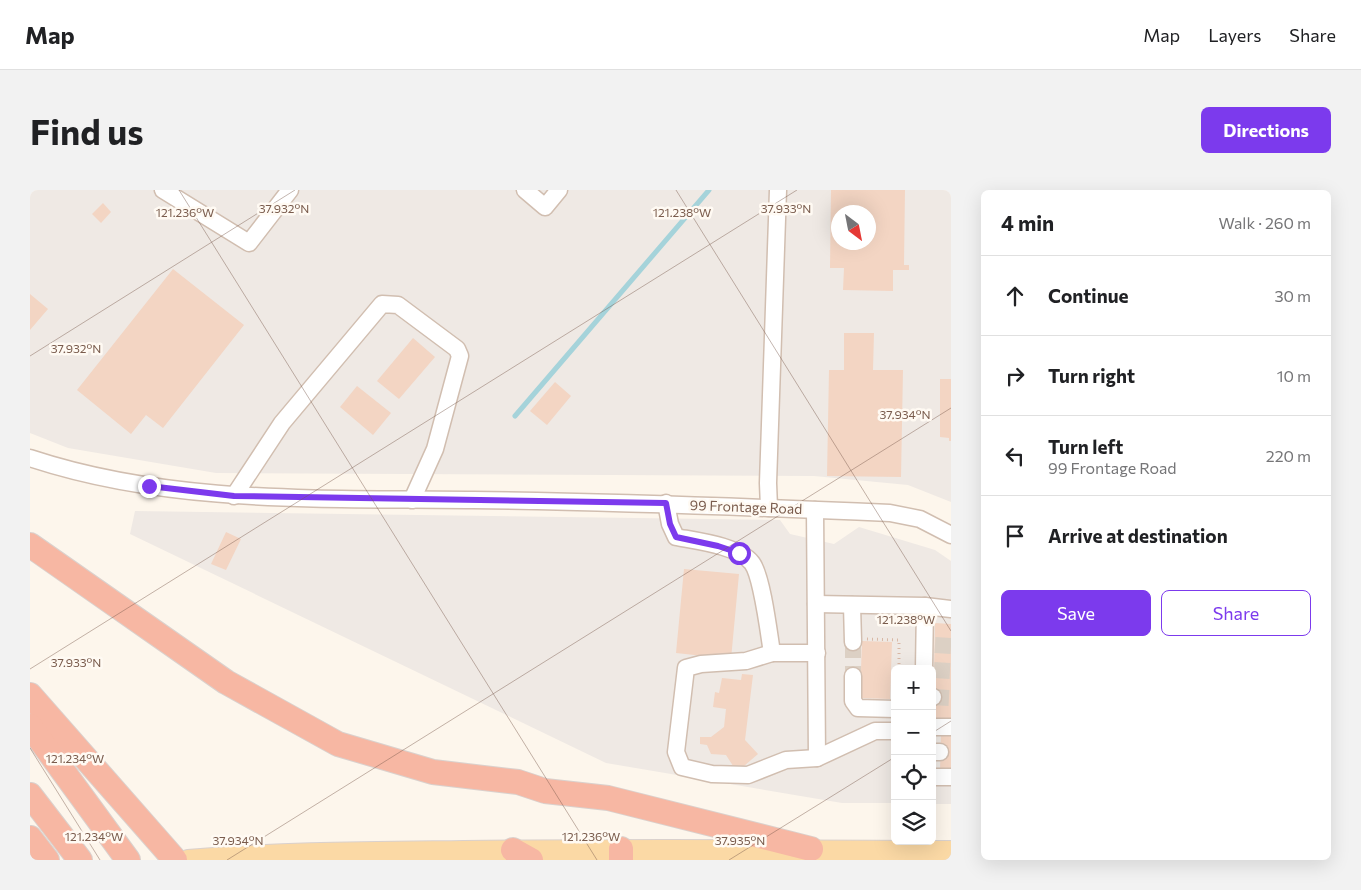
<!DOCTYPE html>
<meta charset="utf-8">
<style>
:root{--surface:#fff;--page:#f2f2f2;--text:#202124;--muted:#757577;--line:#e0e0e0;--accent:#7c3aed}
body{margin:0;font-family:Commissioner,sans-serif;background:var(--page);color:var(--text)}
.controls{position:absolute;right:15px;bottom:15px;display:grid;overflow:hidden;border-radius:8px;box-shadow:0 5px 20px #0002}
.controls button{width:45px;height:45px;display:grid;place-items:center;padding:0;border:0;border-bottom:1px solid var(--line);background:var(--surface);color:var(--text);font:25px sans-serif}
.compass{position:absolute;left:801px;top:15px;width:45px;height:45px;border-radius:50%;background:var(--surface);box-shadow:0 5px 20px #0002;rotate:148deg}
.stop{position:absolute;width:15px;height:15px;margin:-11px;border:4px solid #7c3aed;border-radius:50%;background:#fff}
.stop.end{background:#7c3aed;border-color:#fff;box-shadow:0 1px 5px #0008}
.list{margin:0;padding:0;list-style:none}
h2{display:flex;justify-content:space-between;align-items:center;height:65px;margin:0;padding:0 20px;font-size:21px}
h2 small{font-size:16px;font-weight:400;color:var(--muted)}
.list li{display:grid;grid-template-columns:32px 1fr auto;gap:15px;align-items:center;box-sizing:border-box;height:80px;padding:0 20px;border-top:1px solid var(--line)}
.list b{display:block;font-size:19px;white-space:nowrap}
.list p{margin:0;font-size:16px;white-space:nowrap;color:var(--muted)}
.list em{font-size:16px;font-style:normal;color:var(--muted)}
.actions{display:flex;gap:10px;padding:15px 20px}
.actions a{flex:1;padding:11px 0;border:1px solid var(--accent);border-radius:8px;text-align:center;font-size:18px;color:var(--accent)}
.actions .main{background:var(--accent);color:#fff}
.icon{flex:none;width:28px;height:28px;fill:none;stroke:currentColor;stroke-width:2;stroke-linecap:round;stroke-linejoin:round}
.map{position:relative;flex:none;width:921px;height:670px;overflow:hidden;border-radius:8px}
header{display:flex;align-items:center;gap:30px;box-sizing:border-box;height:70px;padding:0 25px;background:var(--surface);border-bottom:1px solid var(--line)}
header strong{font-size:24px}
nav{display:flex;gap:28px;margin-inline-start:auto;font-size:18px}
.intro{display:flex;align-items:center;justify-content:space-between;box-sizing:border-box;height:120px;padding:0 30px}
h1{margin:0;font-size:35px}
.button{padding:12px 22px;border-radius:8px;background:var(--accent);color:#fff;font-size:18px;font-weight:700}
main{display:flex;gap:30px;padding:0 30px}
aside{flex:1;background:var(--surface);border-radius:8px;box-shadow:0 5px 20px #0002}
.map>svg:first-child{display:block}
.industrial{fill:#efe9e4;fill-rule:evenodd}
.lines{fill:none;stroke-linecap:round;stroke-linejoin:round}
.stream{stroke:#a5d3da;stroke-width:5}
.building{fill:#f3d5c3;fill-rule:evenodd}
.minor-tunnel{stroke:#dcd0c4;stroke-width:16;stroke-dasharray:16 8;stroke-linecap:butt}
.minor-casing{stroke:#d1beb0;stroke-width:19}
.major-casing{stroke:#dad1cd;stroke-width:22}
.highway-casing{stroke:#dad1cd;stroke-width:26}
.path{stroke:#d9b8a5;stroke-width:3;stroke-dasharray:1 4;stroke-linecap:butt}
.minor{stroke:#fff;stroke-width:16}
.major{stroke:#fbd9a5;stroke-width:20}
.highway{stroke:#f7b7a3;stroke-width:24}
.route{stroke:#7c3aed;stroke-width:6}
.ticks{fill:none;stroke:#7a5c4d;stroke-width:1;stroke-opacity:0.45}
.labels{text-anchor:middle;stroke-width:5;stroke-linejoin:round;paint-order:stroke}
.street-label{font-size:14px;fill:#7a5c4d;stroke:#fffaf3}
.ticks-label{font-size:12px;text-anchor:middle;fill:#7a5c4d;stroke:#fffaf3;stroke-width:5;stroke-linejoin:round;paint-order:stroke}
</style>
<header>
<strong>Map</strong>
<nav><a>Map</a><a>Layers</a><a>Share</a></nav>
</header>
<div class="intro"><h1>Find us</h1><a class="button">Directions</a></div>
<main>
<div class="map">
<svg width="921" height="670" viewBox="0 0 921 670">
<rect width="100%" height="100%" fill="#fdf6ec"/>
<!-- industrial -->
<g class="industrial">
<path d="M0,0H921V312L878,295L784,286L186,283L38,258L0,243ZM808,22H838V52H808Z"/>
<path d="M105,321L750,330L760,344L804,354L829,337L905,360L921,371V614H902V479H865V613H812L576,573L100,344Z"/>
</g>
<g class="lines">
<!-- stream -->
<path class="stream" d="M485,226L679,0"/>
</g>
<!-- building -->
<g class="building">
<path d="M801,0H875L874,75H879V80H863V101L813,100L814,78H800ZM808,22H838V52H808Z"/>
<path d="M73,13L81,22L71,33L62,24Z"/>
<path d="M143,79L214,135L133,238L116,225L101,244L47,200Z"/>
<path d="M0,104L18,119L0,140Z"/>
<path d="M814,143H844L843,180H873L871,287L797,286L799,180H814Z"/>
<path d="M383,148L405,167L369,209L347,191Z"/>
<path d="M910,189H921V251H919V248L910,247Z"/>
<path d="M525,192L541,206L517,235L500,221Z"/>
<path d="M327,196L361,223L343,245L310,217Z"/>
<path d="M196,342L211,349L196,380L181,374Z"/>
<path d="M654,379L709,384L701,469L646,463Z"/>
<path d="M905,433L921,434V528H903Z"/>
<path d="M832,451L862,452L860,509L830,508Z"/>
<path d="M712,484L723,485L715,550L728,564L707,582L696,565L681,564L677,555L670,554V547H681L694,537L696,519L683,517L685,502L689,503L692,488L711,490Z"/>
<path d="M911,541H921V584L910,583Z"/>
</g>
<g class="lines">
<!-- minor-tunnel -->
<g class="minor-tunnel">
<path d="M823,452V486"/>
<path d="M905,455L921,456"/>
<path d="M904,480L921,481"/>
<path d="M903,507L921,508"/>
</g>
<defs>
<g id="minor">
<path d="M133,0L219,53L260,0"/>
<path d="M495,0L515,17L529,0"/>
<path d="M0,268C142,315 295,308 443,310C582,312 721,317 860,323L890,329L921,345"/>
<path d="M204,306L252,233L352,114L368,115L427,159L430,166L405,259L382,310"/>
<path d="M636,313L640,334L646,347C667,351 709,356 722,373C732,386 739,444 742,463"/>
<path d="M739,318L738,293L748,0"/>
<path d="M785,320L787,568"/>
<path d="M786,414L895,416L894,479"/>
<path d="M822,415L823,452"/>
<path d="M895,416L921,419"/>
<path d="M787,463H742L716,471L671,474L656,478L646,562L652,577L682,584L718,585L756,570L787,568L845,541H865"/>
<path d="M823,486V511L828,518L865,519"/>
<path d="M902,507H903"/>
<path d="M902,537H921"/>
<path d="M902,562H910"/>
<path d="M902,587H921"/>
</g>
<path id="major" d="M158,670C249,662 342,662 434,661C596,659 759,660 921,661"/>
<g id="highway">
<path d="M0,355L196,492L308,554L403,582L488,592L515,601L578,608L781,659"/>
<path d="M0,505L145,670"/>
<path d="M0,536L98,670"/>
<path d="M0,605L50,670"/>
<path d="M0,648L17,670"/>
<path d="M483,660L501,670"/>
<path d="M591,670V659"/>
</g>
</defs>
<!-- minor casing -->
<use href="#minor" class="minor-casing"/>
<!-- major casing -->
<use href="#major" class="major-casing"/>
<!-- highway casing -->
<use href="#highway" class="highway-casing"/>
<!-- path -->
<path class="path" d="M837,449L869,450V479"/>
<!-- minor -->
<use href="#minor" class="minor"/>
<!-- major -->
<use href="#major" class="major"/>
<!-- highway -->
<use href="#highway" class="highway"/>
</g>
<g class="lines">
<!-- route -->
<path class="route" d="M119,296L204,306L636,313L640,334L646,347L688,356L709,363"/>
</g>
<!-- ticks -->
<path class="ticks" d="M149,0L567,670M646,0L921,441M0,166L265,0M0,479L767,0M902,543L921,531M0,558L70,670M197,670L921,218M699,670L865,567"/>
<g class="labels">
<!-- street labels -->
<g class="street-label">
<text transform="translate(716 317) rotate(2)" y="5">99 Frontage Road</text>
</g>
</g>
<g class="ticks-label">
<text x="254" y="23">37.932°N</text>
<text x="756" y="23">37.933°N</text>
<text x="155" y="27">121.236°W</text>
<text x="652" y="27">121.238°W</text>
<text x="46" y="163">37.932°N</text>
<text x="875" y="229">37.934°N</text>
<text x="876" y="434">121.238°W</text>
<text x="46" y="477">37.933°N</text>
<text x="45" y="573">121.234°W</text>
<text x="64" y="651">121.234°W</text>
<text x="561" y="651">121.236°W</text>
<text x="208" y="655">37.934°N</text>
<text x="710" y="655">37.935°N</text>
</g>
</svg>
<div class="controls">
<button>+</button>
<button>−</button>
<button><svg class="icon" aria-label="locate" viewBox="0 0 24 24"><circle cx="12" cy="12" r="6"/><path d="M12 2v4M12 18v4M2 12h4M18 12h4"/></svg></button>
<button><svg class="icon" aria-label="layers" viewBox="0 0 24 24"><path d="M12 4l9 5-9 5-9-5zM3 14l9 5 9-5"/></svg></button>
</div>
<svg class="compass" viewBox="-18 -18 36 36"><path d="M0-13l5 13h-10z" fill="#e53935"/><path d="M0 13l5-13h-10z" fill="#757577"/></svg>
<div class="stop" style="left:709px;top:363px"></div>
<div class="stop end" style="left:119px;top:296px"></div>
</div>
<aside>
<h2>4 min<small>Walk · 260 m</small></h2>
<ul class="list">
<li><svg class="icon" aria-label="ahead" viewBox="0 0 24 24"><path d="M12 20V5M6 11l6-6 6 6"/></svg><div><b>Continue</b></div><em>30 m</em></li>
<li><svg class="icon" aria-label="right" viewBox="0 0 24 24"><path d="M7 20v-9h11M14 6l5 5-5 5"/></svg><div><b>Turn right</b></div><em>10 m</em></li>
<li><svg class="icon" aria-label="left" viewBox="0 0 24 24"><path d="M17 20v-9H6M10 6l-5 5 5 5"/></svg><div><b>Turn left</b><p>99 Frontage Road</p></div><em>220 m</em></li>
<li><svg class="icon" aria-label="arrive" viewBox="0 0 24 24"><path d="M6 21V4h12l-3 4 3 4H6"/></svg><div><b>Arrive at destination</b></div></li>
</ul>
<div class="actions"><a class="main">Save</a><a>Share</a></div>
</aside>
</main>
